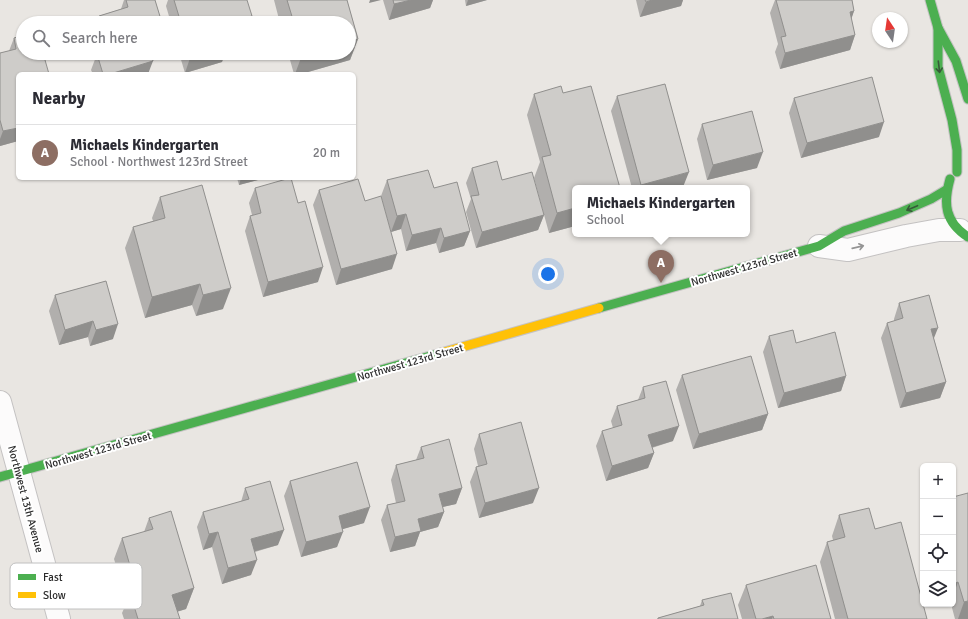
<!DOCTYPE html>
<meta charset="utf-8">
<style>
:root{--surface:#fff;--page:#f7f7f7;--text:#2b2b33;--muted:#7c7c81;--line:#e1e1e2;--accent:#6e6d6c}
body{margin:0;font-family:Signika,sans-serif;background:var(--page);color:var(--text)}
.controls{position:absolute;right:12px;bottom:12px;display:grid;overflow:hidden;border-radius:6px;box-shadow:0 1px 3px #0004}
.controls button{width:36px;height:36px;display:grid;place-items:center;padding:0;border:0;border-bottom:1px solid var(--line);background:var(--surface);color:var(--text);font:20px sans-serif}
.compass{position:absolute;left:872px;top:12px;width:36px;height:36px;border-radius:50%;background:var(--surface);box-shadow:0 1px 3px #0004;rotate:347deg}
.you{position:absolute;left:548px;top:274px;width:14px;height:14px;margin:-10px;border:3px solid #fff;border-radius:50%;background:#1a73e8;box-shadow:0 0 0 6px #1a73e833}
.badge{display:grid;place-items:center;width:26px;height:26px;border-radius:50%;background:var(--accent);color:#fff;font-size:13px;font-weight:700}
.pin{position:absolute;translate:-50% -33px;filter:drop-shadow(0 1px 2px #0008)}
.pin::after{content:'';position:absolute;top:21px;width:14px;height:12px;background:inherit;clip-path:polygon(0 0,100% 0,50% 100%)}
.popup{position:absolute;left:572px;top:185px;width:178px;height:52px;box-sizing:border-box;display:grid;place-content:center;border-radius:6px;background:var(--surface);filter:drop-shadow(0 1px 3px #0005);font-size:13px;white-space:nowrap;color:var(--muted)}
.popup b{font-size:15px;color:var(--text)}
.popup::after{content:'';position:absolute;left:50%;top:100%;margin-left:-8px;border:8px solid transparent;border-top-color:var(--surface)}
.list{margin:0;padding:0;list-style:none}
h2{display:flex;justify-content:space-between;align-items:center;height:52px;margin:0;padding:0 16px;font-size:17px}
h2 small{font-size:13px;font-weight:400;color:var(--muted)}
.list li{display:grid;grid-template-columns:26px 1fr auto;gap:12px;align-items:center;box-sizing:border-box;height:56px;padding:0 16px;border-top:1px solid var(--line)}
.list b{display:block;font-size:15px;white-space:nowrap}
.list p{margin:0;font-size:13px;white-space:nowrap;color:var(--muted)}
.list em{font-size:13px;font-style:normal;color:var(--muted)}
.icon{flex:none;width:22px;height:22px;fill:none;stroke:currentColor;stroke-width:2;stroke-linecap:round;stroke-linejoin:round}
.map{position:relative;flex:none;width:968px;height:619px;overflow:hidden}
.search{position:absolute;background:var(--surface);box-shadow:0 1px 3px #0004;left:16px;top:16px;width:340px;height:44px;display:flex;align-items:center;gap:10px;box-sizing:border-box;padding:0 14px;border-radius:22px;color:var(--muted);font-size:15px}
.panel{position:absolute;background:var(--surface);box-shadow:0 1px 3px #0004;left:16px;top:72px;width:340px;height:108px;border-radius:6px}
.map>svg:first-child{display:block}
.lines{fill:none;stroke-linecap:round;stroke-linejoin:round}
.street-casing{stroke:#c4c2c2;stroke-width:24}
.fast-casing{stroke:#c4c2c2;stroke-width:11}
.slow-casing{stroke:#c4c2c2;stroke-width:11}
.street{stroke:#fcfbfb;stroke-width:22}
.fast{stroke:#4caf50;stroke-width:9}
.slow{stroke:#ffc107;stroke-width:9}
.wall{fill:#b1afad}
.shaded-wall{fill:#908f8d}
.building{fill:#ceccc9;stroke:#908f8d}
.oneway{stroke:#375a39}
.oneway2{stroke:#949494}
.labels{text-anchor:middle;stroke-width:4;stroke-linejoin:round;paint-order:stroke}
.street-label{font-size:11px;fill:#2c2c2c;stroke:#fff}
.key{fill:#fff;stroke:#c0c0c0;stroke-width:1}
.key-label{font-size:11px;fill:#2c2c2c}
</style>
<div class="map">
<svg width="968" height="619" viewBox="0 0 968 619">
<rect width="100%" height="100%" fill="#e9e6e2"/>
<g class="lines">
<defs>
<g id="street">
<path d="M819,246L848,250L906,236L939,230H960"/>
<path d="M0,402L59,619"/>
</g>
<g id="fast">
<path d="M930,0L938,28L956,61L968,99"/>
<path d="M938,28V67L952,120L957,150V172"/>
<path d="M950,179C943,204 945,222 968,237"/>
<path d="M599,308L819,246L844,231L899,213L931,199L946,190"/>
<path d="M0,477L441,353"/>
</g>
<path id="slow" d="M441,353L599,308"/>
</defs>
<!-- street casing -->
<use href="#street" class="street-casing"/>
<!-- fast casing -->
<use href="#fast" class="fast-casing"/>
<!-- slow casing -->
<use href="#slow" class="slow-casing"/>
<!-- street -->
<use href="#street" class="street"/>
<!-- fast -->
<use href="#fast" class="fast"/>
<!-- slow -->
<use href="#slow" class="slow"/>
</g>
<!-- wall -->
<g class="wall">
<path d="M124,0H155L162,23H96L99,16L121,9Z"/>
<path d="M168,0H247L249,23H171L166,6Z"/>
<path d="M274,0H347L358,39L350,60L301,74H294L288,53H349V23H280Z"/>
<path d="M383,0H433L430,8L389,20Z"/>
<path d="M465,0H487L466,6Z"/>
<path d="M636,0H683L681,6L640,17Z"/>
<path d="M775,0H852L854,11L851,19L855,35L850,50L780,69L775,52L778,44L770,13Z"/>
<path d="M23,35L18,74V141L0,146V53L9,51L14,38Z"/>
<path d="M100,53H160L152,56L148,74H93L91,70L97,54H100Z"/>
<path d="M179,53H225L222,62L185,73Z"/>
<path d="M534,94L575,188V226L549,233L534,178L540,162L527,115Z"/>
<path d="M617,96L683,187L681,188H632L611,111Z"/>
<path d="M794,98L879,137L801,158L789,113Z"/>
<path d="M702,124L757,168L707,180L697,139Z"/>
<path d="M472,168L502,180L544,215L538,230L476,248L466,212L471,199L466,183Z"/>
<path d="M237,178H266L239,185Z"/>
<path d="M387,180L434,188L470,231L464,246L439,253L436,243L406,251L401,229L391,232L381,196Z"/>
<path d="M255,188L318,282L263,297L245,231L250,216L252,215L249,203Z"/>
<path d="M319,190L365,201L392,269L336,285L313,205Z"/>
<path d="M160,197L223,309L196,316L192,305L145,318L125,248L133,227L153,221L152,218Z"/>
<path d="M106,281L113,339L90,346L88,337L59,345L49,311L55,295Z"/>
<path d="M899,303L934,339L946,382L940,398L900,408L881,338L887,323L894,321V319Z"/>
<path d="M769,336L796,343L846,376L841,391L778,408L763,352Z"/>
<path d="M682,375L768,414L762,430L693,449L676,390Z"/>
<path d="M643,387L673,441L652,448L654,453L648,468L606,481L596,446L602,431L613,428L611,421L617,406L638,400Z"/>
<path d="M479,434L533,503L479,518L470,482L476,467L478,466L474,449Z"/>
<path d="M421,447L462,488L456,504L442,507L444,512L438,527L420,532L415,546L390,552L381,520L387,505L396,503L391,480L396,465L416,460Z"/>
<path d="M290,481L364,523L342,529L337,547L301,557L284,496Z"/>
<path d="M245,488L278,545L255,552L251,575L222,584L212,547L203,550L197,527L203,512L241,502Z"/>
<path d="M953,497L968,619H955L951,604H953Z"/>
<path d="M839,515L875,529L927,619H835L820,562L827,542L833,540L832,536Z"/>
<path d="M149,518L194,588L186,609L177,612L180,619H124L122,613L127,602L114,559L122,538L144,532Z"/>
<path d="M746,585L831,619H742L738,605Z"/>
<path d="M702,600L738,619H657L658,618L700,606Z"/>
</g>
<!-- shaded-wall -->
<g class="shaded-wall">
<path d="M370,0H381L369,3Z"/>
<path d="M411,0H433L430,8L389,20L394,4Z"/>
<path d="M468,0H487L466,6Z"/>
<path d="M652,0H683L681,6L640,17L646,2Z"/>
<path d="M854,11L849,26L850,12Z"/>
<path d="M252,16L249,23H237L238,20Z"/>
<path d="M855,35L850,50L780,69L785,53Z"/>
<path d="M358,39L350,60L301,74H295L302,55L309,53H349V42Z"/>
<path d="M145,53H160L143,58Z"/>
<path d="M206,53H225L222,62L185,73L190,58Z"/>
<path d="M153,61L148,74H110Z"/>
<path d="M884,122L879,137L801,158L807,143Z"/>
<path d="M18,128V141L0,146V139L3,131Z"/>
<path d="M763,152L757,168L707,180L713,165Z"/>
<path d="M689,172L683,187L681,188H640L641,185Z"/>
<path d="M241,178H266L239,185Z"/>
<path d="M575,208V226L549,233L557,213Z"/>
<path d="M406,214L401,229L391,232L397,216Z"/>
<path d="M544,215L538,230L476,248L482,232Z"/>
<path d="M441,228L436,243L406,251L412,235Z"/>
<path d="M470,231L464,246L439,253L444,238Z"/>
<path d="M397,254L392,269L336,285L341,269Z"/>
<path d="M323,267L318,282L263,297L268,282Z"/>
<path d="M200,284L192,305L145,318L152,297Z"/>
<path d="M231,288L223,309L196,316L203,295Z"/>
<path d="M93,321L88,337L59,345L65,330Z"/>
<path d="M118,324L113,339L90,346L96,330Z"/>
<path d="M938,328L932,343L931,329Z"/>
<path d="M846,376L841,391L778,408L784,393Z"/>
<path d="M946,382L940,398L900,408L906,393Z"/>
<path d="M768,414L762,430L693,449L699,434Z"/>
<path d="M679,426L673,441L643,450L648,435Z"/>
<path d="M654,453L648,468L606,481L612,466Z"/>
<path d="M462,488L456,504L434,509L439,494Z"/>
<path d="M539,488L533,503L479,518L485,503Z"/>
<path d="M370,507L364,523L333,532L339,516Z"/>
<path d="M444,512L438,527L420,532L415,546L390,552L395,537L418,519Z"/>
<path d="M284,530L278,545L245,554L251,539Z"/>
<path d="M218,532L212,547L203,550L209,534Z"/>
<path d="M343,532L337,547L301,557L306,542Z"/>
<path d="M257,560L251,575L222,584L228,568Z"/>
<path d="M958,582L953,596V584Z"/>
<path d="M194,588L186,609L165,615L172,595Z"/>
<path d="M968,601V619H958L964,602Z"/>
<path d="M941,604H948L940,606Z"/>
<path d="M773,616L772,619H762Z"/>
</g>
<!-- building -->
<g class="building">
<path d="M126,0H155L162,23H101L99,16L128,7Z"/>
<path d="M174,0H247L252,16L238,20L239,23H181Z"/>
<path d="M287,0H347L358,39L349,42V23H294Z"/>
<path d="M393,0H411L394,4Z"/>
<path d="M645,0H652L646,2Z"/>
<path d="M776,0H852L854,11L850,12L855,35L785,53L781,37L786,36Z"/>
<path d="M23,35V53H43L49,74H18V128L3,131L0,120V53L16,49L14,38Z"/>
<path d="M102,53H151L153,61L110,74H103L97,54Z"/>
<path d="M189,53H206L190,58Z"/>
<path d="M302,53H309L302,55Z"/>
<path d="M872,77L884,122L807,143L794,98Z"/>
<path d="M665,84L689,172L641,185L617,96Z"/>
<path d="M561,86L563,93L591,86L620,188H575V208L557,213L542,157L551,155L534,94Z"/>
<path d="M752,111L763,152L713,165L702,124Z"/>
<path d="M497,161L502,180L532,172L544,215L482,232L471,196L479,195L472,168Z"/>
<path d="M428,170L434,188L457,182L470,231L444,238L441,228L412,235L406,214L397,216L387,180Z"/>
<path d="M290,178H291L298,203L305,201L323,267L268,282L250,216L261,213L255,188Z"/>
<path d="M358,179L365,201L381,196L397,254L341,269L319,190Z"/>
<path d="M202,185L231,288L203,295L200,284L152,297L133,227L165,218L160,197Z"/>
<path d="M106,281L118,324L96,330L93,321L65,330L55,295Z"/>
<path d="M929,295L938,328L931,329L946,382L906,393L887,323L903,318L899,303Z"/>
<path d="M793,330L796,343L835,332L846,376L784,393L769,336Z"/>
<path d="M751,356L768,414L699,434L682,375Z"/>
<path d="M666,381L679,426L648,435L654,453L612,466L602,431L622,425L617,406L645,398L643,387Z"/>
<path d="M521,422L539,488L485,503L476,467L487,464L479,434Z"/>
<path d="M449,439L462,488L439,494L444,512L418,519L421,531L395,537L387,505L405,501L396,465L424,458L421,447Z"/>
<path d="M357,462L370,507L339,516L343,532L306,542L290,481Z"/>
<path d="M270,481L284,530L251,539L257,560L228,568L218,532L209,534L203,512L249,499L245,488Z"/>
<path d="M968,493V601L964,602L958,582L953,584V497Z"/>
<path d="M869,508L875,529L901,522L927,619H848L827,542L845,537L839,515Z"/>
<path d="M171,511L194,588L172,595L180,619H138L130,593L137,590L122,538L153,529L149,518Z"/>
<path d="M816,565L831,619H774L773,616L762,619H756L746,585Z"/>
<path d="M731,593L738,619H658V618L704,605L702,600Z"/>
</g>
<!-- one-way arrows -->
<defs><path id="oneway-shaft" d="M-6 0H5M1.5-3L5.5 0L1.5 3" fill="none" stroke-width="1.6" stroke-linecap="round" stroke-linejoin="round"/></defs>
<g class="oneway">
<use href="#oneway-shaft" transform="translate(939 67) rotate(83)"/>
<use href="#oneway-shaft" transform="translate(912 208) rotate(157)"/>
</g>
<use class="oneway2" href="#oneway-shaft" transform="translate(858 247) rotate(-13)"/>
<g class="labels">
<!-- street labels -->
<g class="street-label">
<text transform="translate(744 267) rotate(-16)" y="4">Northwest 123rd Street</text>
<text transform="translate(410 362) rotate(-16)" y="4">Northwest 123rd Street</text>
<text transform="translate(98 450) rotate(-16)" y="4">Northwest 123rd Street</text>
<text transform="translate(26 499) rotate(75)" y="4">Northwest 13th Avenue</text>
</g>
</g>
<!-- legend -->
<rect x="10" y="563" width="132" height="46" rx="6" class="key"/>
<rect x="18" y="574" width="18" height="6" fill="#4caf50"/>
<rect x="18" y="592" width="18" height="6" fill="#ffc107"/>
<g class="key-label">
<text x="43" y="581">Fast</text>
<text x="43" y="599">Slow</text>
</g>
</svg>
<div class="controls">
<button>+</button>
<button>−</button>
<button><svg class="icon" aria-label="locate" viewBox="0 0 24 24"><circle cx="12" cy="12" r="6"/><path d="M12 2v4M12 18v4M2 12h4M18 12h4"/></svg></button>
<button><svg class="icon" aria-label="layers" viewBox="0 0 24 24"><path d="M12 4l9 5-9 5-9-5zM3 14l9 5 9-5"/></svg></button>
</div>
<svg class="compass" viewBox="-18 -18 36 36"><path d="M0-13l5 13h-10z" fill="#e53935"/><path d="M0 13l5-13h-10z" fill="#7c7c81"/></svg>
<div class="you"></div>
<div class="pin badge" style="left:661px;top:283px;background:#8d6e63">A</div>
<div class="popup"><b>Michaels Kindergarten</b>School</div>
<div class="search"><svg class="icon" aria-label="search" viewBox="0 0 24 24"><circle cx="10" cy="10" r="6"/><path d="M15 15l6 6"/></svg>Search here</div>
<section class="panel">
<h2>Nearby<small></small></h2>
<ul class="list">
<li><span class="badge" style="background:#8d6e63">A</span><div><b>Michaels Kindergarten</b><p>School · Northwest 123rd Street</p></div><em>20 m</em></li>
</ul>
</section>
</div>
